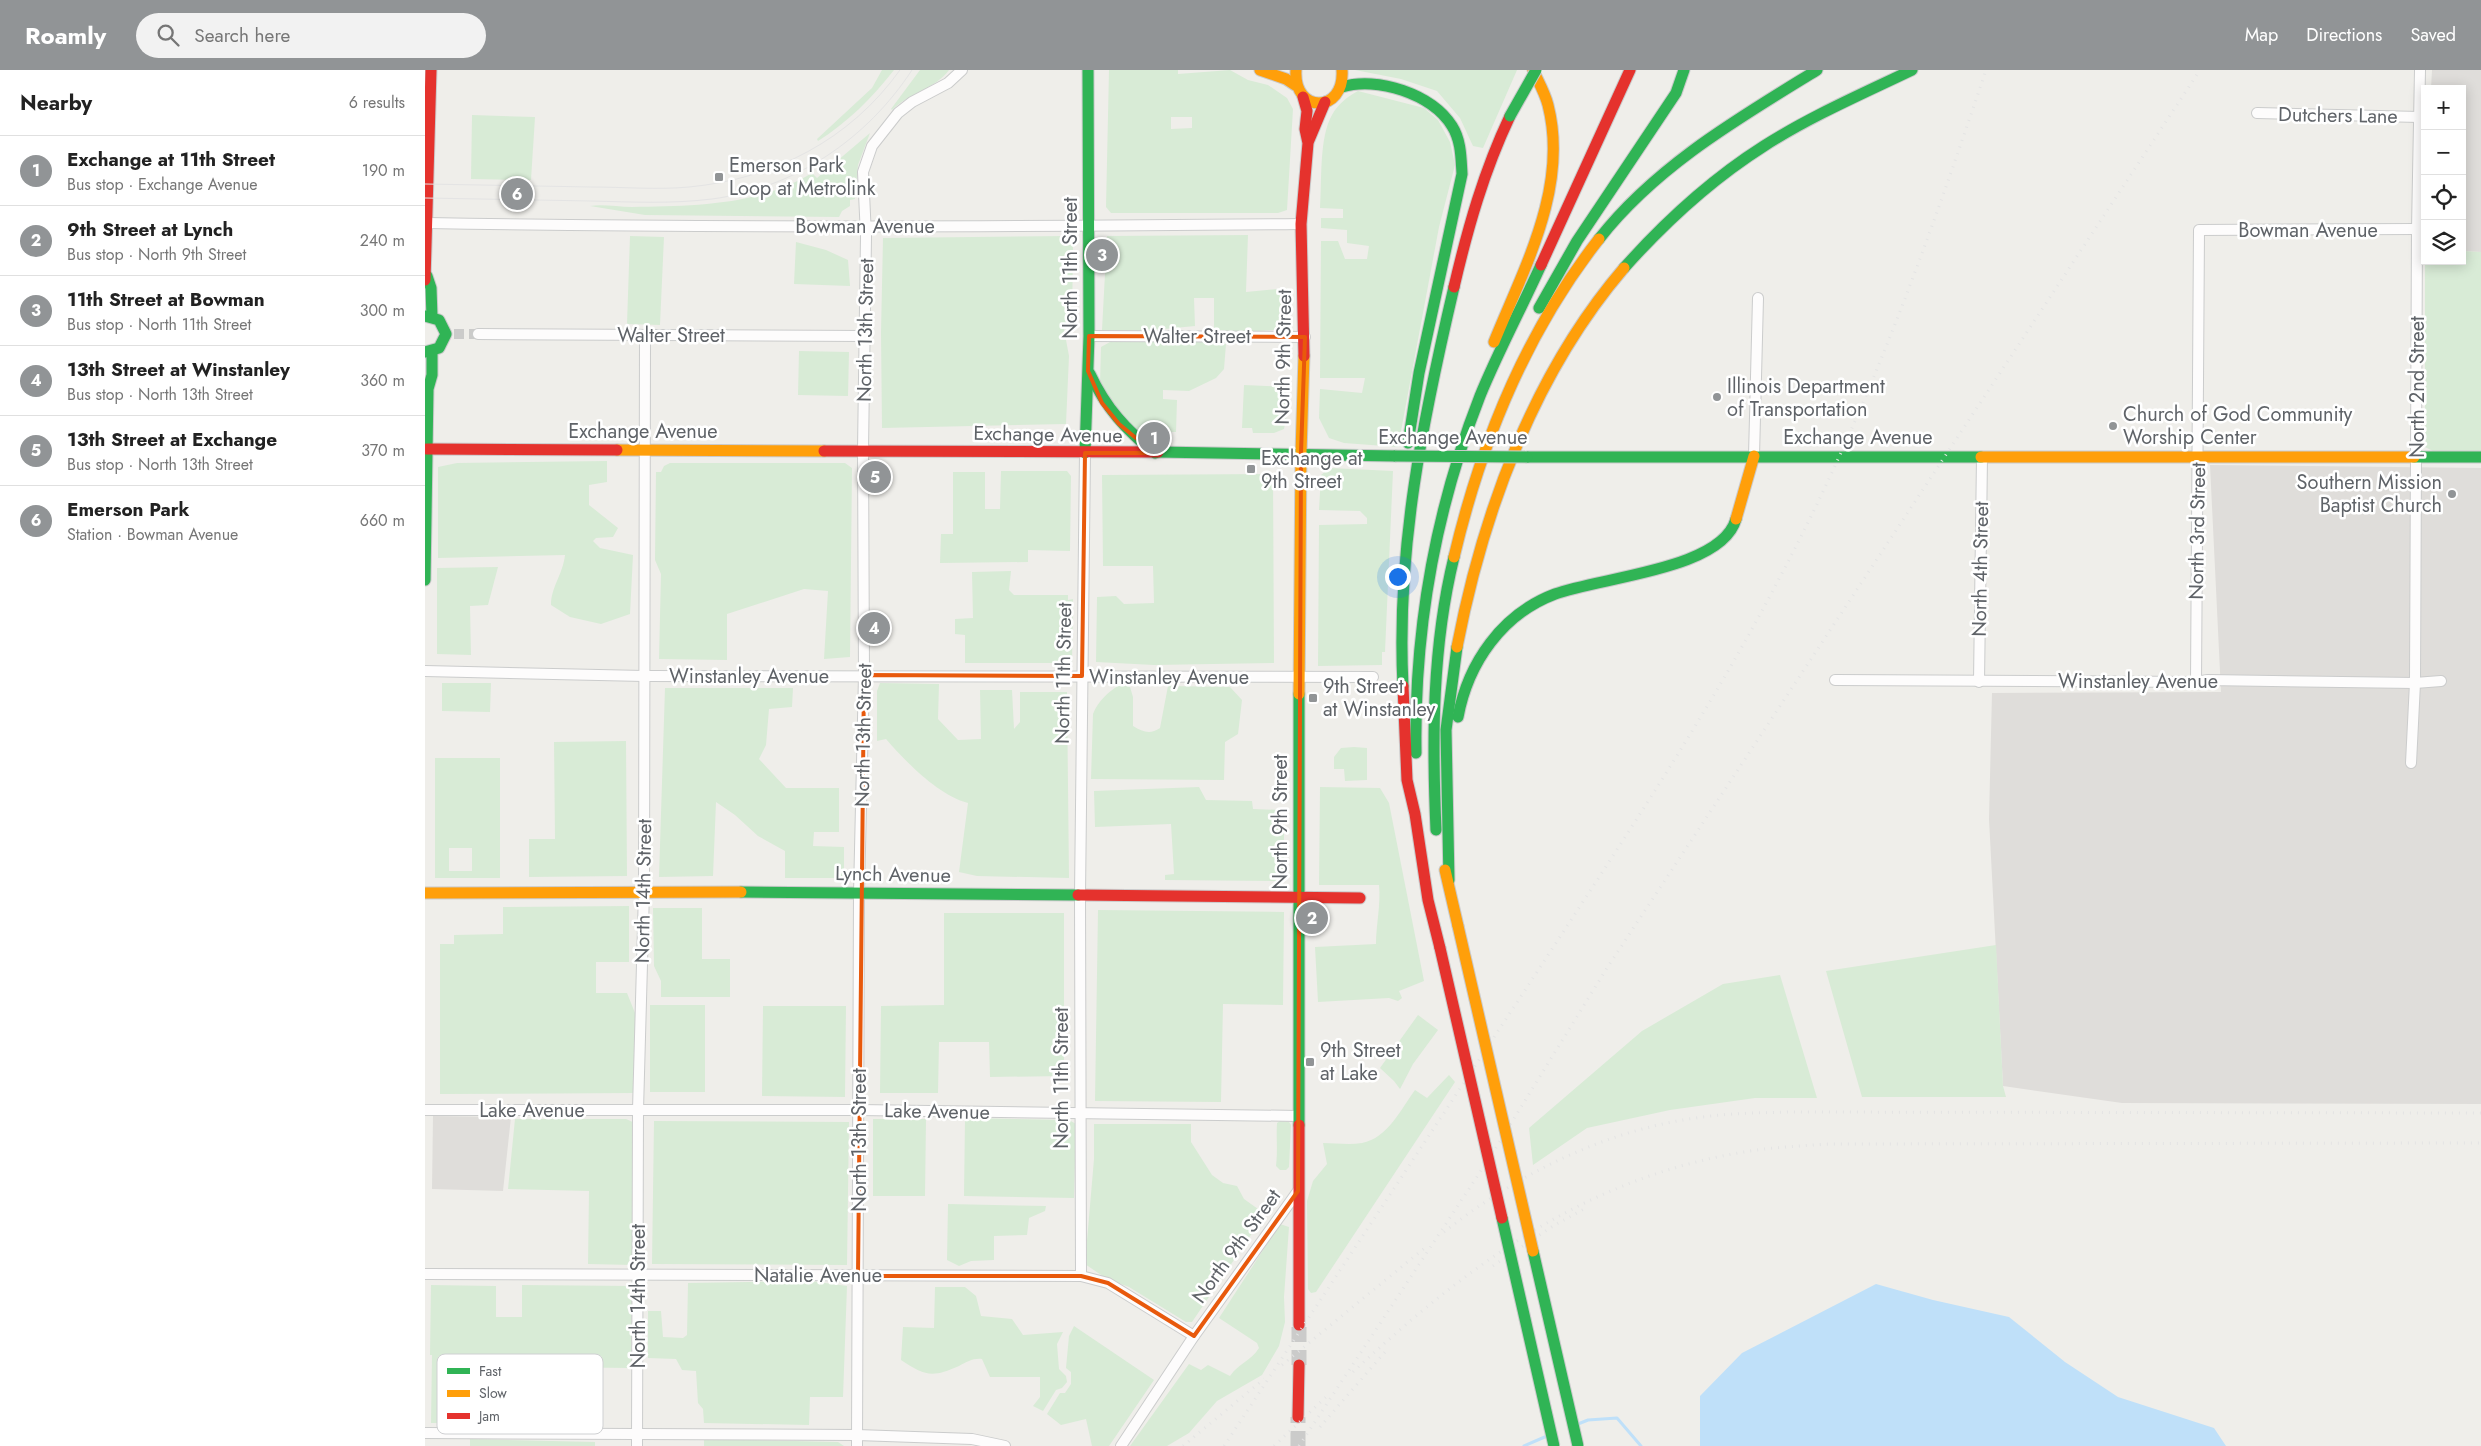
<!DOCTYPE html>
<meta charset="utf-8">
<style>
:root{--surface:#fff;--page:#f2f2f2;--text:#222;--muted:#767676;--line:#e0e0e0;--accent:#919496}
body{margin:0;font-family:Jost,sans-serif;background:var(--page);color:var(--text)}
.controls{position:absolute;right:15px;top:15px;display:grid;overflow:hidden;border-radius:0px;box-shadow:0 2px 12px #0003}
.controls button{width:45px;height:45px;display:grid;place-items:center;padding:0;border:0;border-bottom:1px solid var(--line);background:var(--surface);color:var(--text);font:25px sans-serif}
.you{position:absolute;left:972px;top:506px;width:18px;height:18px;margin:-12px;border:4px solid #fff;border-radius:50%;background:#1a73e8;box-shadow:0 0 0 8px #1a73e833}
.badge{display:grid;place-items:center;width:32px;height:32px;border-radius:50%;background:var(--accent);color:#fff;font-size:16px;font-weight:700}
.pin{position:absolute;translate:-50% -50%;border:2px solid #fff;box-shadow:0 1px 5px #0006}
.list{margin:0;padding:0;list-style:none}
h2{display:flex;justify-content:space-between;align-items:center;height:65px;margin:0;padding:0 20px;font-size:21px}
h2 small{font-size:16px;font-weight:400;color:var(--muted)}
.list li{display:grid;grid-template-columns:32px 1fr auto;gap:15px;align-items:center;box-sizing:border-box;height:70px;padding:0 20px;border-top:1px solid var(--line)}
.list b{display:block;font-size:19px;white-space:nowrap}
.list p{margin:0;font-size:16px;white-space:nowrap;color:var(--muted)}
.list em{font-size:16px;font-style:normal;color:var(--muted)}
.icon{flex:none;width:28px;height:28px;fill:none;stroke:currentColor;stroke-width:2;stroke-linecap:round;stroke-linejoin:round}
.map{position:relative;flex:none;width:2056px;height:1376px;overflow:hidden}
header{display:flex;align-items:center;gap:30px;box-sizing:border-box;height:70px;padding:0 25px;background:var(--accent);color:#fff}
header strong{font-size:24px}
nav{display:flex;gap:28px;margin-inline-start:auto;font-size:18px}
.search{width:350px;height:45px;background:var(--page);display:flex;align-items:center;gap:12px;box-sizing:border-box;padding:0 18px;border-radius:28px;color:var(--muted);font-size:19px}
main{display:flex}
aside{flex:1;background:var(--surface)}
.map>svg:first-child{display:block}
.industrial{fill:#dfddda}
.green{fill:#d8ebd6;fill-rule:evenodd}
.water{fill:#bfe0f9}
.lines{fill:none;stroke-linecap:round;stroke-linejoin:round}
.stream{stroke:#bfe0f9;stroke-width:3}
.street-tunnel{stroke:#cbcbca;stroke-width:10;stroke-dasharray:10 5;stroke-linecap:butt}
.primary-tunnel{stroke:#cbcbca;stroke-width:15;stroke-dasharray:15 8;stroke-linecap:butt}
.street-casing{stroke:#cbcccc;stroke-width:12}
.fast-casing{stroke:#cacacb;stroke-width:13}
.slow-casing{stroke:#cacacb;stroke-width:13}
.jam-casing{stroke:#cacacb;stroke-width:13}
.street{stroke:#fdfcfc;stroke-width:10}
.fast{stroke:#30b455;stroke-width:11}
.slow{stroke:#ff9f0a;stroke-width:11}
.jam{stroke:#e5322d;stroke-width:11}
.tram{stroke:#e4e4e4;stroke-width:1}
.rail{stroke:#e4e4e4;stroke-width:3;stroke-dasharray:1 6;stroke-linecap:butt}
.fast-bridge-casing{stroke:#cacacb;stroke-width:13;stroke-linecap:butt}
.slow-bridge-casing{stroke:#cacacb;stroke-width:13;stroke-linecap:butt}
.jam-bridge-casing{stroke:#cacacb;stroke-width:13;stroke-linecap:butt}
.fast-bridge{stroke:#30b455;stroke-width:11}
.slow-bridge{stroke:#ff9f0a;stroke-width:11}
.jam-bridge{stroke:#e5322d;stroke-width:11}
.marked{fill:none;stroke:#e8590c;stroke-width:4;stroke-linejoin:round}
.poi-dot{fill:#919496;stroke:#fff;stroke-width:2}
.labels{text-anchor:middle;stroke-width:5;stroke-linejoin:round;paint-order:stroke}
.street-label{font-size:20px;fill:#5f6368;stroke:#fff}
.poi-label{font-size:20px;fill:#5f6368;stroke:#fff;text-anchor:start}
.key{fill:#fff;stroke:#cfd0d2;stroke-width:1}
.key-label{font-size:14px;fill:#5f6368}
</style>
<header>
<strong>Roamly</strong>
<div class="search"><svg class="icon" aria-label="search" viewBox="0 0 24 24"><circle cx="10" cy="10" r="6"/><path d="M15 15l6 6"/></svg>Search here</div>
<nav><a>Map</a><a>Directions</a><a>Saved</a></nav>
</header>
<main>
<aside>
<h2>Nearby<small>6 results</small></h2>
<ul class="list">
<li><span class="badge">1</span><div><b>Exchange at 11th Street</b><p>Bus stop · Exchange Avenue</p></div><em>190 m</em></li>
<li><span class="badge">2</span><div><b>9th Street at Lynch</b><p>Bus stop · North 9th Street</p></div><em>240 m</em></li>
<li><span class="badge">3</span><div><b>11th Street at Bowman</b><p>Bus stop · North 11th Street</p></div><em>300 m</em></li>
<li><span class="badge">4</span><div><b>13th Street at Winstanley</b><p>Bus stop · North 13th Street</p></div><em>360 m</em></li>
<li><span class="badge">5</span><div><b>13th Street at Exchange</b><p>Bus stop · North 13th Street</p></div><em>370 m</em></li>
<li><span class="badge">6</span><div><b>Emerson Park</b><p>Station · Bowman Avenue</p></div><em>660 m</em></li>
</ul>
</aside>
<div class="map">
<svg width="2056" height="1376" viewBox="0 0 2056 1376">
<rect width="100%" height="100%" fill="#efeeea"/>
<!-- industrial -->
<g class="industrial">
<path d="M2007,0H2056V182L2037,181V19H2006Z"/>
<path d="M1785,395L2056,398V1034L1697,1033L1578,1016L1564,749L1567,623L1796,622Z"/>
<path d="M8,1046L86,1047L78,1121L7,1119Z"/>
</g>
<!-- green -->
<g class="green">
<path d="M457,0H469C447,28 423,52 393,71L392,69L447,18Z"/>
<path d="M495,0H524C510,19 484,23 467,40L466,39Z"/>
<path d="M684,0H753V4L805,0L823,10L843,15L862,28L868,39L862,140L853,143H686L681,137ZM746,47H767V58L746,59Z"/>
<path d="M930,0H1092L1058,78L1048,76L1035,48L1012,21L976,9Z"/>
<path d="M933,21L999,38L1013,50L1025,72L1030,95L1014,157L973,377L919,373L904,368L894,348L895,319L937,323L940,308H895L896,171H913L920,189H942L944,176L922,173V160L896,158V148H918V139L895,138C897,112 894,67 907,45C913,34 922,27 933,21Z"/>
<path d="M47,45L110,47L106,110L46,109Z"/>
<path d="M445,63L433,95L430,129L425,130V136L417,141L414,147L220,145L165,136C178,134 193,137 207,137C268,136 333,136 387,103L392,108Z"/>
<path d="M823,165L821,222L862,218V259L821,262L789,260V228H769L770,256L718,261L677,260L682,166Z"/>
<path d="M205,166L239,167L235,255L202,254Z"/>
<path d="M643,166L648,174L647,257L639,259L644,286L641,354L457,358L456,263L458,168Z"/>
<path d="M371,172L401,180L423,190L425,216L369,214Z"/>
<path d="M2000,180V191H2037V181L2056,182V381H2008L2000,377Z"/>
<path d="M685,272H782L801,274L799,299L791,308L764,321L738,320V329L752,330L751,362H719L695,356L675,314L676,277Z"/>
<path d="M374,281L424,282L423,326L373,325Z"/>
<path d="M819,315L861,317L860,344H862L859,359L849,363H828L827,358H817Z"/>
<path d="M182,391V412L164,415V435L193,458L188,467L171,468L168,471L175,478L208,485L205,544L176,554L145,547L126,535C126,517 138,504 140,485L13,488V397L32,393Z"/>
<path d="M245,393H420L427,398L425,587L399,589L403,521L379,519L302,544V590L234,589L236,504L230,490L231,402H236L239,396Z"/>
<path d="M905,398L968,401L960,582H957V595L893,596L894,455L942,454V448L935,441L894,440L896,405Z"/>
<path d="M576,401H642L646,406L645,481L603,480V492L515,493L516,464H528V402H560V439H575Z"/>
<path d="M848,404L849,593L729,595L671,592L672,527L691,526L699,534L729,533L728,496H678L677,405Z"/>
<path d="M73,497L63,535L45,536L46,585L12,584V498Z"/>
<path d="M586,501L584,520L589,525H643V530L648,529L647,593H540V565L530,564V549L548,548L547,502Z"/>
<path d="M17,613H66L65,642L17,641Z"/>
<path d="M455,613L514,614L513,649L533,670L556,669L555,620H587L589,659L595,652V622H642L644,808L552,806L534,802L543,733C513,725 481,692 461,669L452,671V621Z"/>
<path d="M696,614L705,617L708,627V656C718,662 725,665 735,658L743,616L805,617L817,630L813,664L800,672L799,710L666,709L668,644C673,631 683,622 696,614Z"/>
<path d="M240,618H368L367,637L344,639L341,675L334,689L361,718H414V762H389L388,776L419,777V808H360V781L333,766L310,745L291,732L288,806L234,807Z"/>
<path d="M201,671L202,806L104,807V769H130L129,672Z"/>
<path d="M929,677L942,678V710L920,711L919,699H909V687L916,678Z"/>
<path d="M10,688H75V808H10ZM47,778V801H24V778Z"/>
<path d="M774,717L781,730L827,731L828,739L856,740L859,742V808L856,811L740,810V805L749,804L746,754L670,757L669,721Z"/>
<path d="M895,717L955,718L964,733L999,911L974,921L977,928L973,931L964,928L893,932L890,877L951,874C951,855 956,834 954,815H894Z"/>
<path d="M204,836V892H171V923H202L210,943V1023L15,1024V874H29V865L78,864V837Z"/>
<path d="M228,838H277V889H305V927H236V911L229,896Z"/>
<path d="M673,840L859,842L858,935L798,934L796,1032L670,1031Z"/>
<path d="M519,843H639V1006L565,1007L564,972H514L513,1023H455L456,936L519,935Z"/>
<path d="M1571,875L1578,1016L1581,1027H1437L1401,901Z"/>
<path d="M1355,905L1392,1028H1330L1245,1040L1162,1058L1108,1095L1104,1058L1217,961L1298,914Z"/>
<rect x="225" y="935" width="55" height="87"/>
<path d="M338,936H421L420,1027L337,1026Z"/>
<path d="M993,945L1013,960L988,994L975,1019L969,1011L955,998Z"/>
<path d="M1024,1005L1030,1012L891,1222L886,1223L883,1219L882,1131L888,1111L902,1094L898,1073C910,1073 924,1075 937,1073C963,1068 976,1039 990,1020L1002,1028Z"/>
<path d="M540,1048L644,1050L651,1054L649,1128L539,1126Z"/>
<path d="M90,1049H201L210,1053L208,1195L163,1194L164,1121L83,1119Z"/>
<path d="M448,1049H501L500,1126H448Z"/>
<path d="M229,1051L424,1052L422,1195L227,1194Z"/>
<path d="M855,1051L864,1052L866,1055L864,1097L861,1100H855L851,1096C853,1080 851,1068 852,1053Z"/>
<path d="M669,1054H766V1072L787,1105L798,1113L812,1116L819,1129L840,1144L767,1252H761L704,1217L682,1209L660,1194L669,1089Z"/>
<path d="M523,1134L621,1136L620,1141L604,1148L602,1165L569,1166V1190L546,1191L534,1196L522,1190Z"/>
<path d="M855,1154L864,1157L859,1227L860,1252L854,1276L837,1305L792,1331L764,1363L742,1376H705L764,1294L776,1300L783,1295L805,1306C815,1292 825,1292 834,1278L832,1273L794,1248Z"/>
<path d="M386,1211L422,1216L418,1327H385L384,1355L279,1353L278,1339L273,1333L271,1301L257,1300L251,1289L223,1288V1241H236L238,1267L258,1268L262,1265L263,1213Z"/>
<path d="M6,1215L71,1216V1247H97V1215L207,1216L206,1298L117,1297L116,1354L6,1353L7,1285H5Z"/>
<path d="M510,1217H540L551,1226L556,1246L587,1249L598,1265L638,1262L632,1274L634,1299L641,1306L642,1312L637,1318L631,1320L618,1341L608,1336L615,1327V1307H565L557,1289C548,1288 542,1292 534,1296C507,1308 500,1306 476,1290L478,1257L509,1258Z"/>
<path d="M649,1256L729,1310L684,1376H667L661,1349L636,1355L622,1344L635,1323H640L646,1314V1302L641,1298L644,1266Z"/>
<path d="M45,1369L170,1372V1376H45Z"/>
<path d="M279,1369L413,1372L419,1376H279Z"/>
</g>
<!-- water -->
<path class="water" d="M1451,1214L1508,1230L1584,1247L1640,1292L1693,1327L1789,1358L1801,1376H1275V1326L1317,1283Z"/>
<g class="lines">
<!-- stream -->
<g class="stream">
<path d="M1153,1354L1163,1350L1192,1348L1216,1376"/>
<path d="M1099,1376L1122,1366"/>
</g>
<!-- street-tunnel -->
<path class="street-tunnel" d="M29,264H53"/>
<!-- primary-tunnel -->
<g class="primary-tunnel">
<path d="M874,1295V1255"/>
<path d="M873,1376V1347"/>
</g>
<defs>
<g id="street">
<path d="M1832,43L1994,47"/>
<path d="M3,153C294,158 585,157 876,154"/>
<path d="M53,264L439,266"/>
<path d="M664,266L880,267"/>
<path d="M1329,386L1333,228"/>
<path d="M0,601L219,606L948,607"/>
<path d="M1410,610L1771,612L1783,610L1990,613L2016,611"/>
<path d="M1554,612L1557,387"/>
<path d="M1771,612L1774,160L1992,159"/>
<path d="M1986,693L1990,613L1992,159L1995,0"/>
<path d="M0,1040H434L874,1046"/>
<path d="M0,1204L656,1206L683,1213L769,1266"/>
<path d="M656,1206L655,825L660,383"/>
<path d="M0,1363L432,1365L547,1369L580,1376"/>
<path d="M212,1376L213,1040L219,821L220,265"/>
<path d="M432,1376L434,823L439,605L438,380L441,166L438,102L447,76L473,43L487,32L523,13L537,0"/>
<path d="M696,1376L769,1266L873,1121"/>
</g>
<g id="fast">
<path d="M917,17C952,6 1007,24 1027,56C1036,70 1036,87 1037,104L994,303L983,373"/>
<path d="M1174,169C1231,96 1314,48 1392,0"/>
<path d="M1199,198C1240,152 1287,109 1339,76C1386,46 1437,24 1487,0"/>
<path d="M2,206L6,218L7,247"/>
<path d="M1114,238L1152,171L1251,23L1259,0"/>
<path d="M0,246L14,250L21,264L14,278L0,282"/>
<path d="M665,304C681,338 701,360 730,383"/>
<path d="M733,382L970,386"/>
<path d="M660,383L664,266L663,0"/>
<path d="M1102,387H1556"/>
<path d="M1989,387H2056"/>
<path d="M0,510L3,319L7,305V282"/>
<path d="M978,616C971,479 998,349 1029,217"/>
<path d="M874,624V1055"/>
<path d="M1033,647C1043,593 1077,544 1130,524C1175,507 1297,500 1311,449"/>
<path d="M991,683C989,560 1010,441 1055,326C1073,282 1096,239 1116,195"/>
<path d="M1011,760C1007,669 1007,577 1029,487"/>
<path d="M1024,810L1021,660L1032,577"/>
<path d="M316,822L653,825"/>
</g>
<g id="slow">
<path d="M835,0L861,9L870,15"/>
<path d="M871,0C868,44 920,44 917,0"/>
<path d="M1069,272C1099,198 1144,117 1123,35C1120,23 1113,11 1108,0"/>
<path d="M192,380L399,381"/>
<path d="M1556,387H1989"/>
<path d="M1311,449L1329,386"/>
<path d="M1029,487C1056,373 1101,262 1174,169"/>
<path d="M1032,577C1058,442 1109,303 1199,198"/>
<path d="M874,624L876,383L879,286"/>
<path d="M1020,800L1033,856"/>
<path d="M0,823L316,822"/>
</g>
<g id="jam">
<path d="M878,27L882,41L880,59L883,73L876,154L879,286"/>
<path d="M884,70L900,32"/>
<path d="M1116,195L1205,0"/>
<path d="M0,210L6,0"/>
<path d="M1029,217C1043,157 1059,101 1085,46"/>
<path d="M2,379L192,380"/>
<path d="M399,381L733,382"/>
<path d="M978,616L982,710L990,744L1003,830L1015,878"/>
<path d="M653,825L935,828"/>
<path d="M874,1055V1255"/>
<path d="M873,1347L874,1295"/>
</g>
</defs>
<!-- street casing -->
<use href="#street" class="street-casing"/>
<!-- fast casing -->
<use href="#fast" class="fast-casing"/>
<!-- slow casing -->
<use href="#slow" class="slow-casing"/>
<!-- jam casing -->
<use href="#jam" class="jam-casing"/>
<!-- street -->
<use href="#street" class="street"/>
<!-- fast -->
<use href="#fast" class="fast"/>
<!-- slow -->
<use href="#slow" class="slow"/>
<!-- jam -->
<use href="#jam" class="jam"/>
<!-- tram -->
<g class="tram">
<path d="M0,114C55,115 111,116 166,117C199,117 232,120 264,117C349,109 425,70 475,0"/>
<path d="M0,128C55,129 111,130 166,131C207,132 247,134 287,129C370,118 442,69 487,0"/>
</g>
<!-- rail -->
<g class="rail">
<path d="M1019,1162C1094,1103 1182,1059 1278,1047C1306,1043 1334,1043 1362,1042L2056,1043"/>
<path d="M1068,1196L1128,1156L1161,1138"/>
<path d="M857,1295L1002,1176"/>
<path d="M928,1302C1044,1194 1163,1106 1325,1081C1351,1077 1377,1076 1404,1074L2056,1073"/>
<path d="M895,1357L960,1282"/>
<path d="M758,1376L839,1309"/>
<path d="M799,1376C904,1217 1009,1058 1114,899C1198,770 1284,643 1355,507C1441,346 1503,173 1561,0"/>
<path d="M849,1376L902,1326"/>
<path d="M874,1376L1067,1084L1182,898L1775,0"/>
</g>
<defs>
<g id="fast-bridge">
<path d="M1085,46L1111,0"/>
<path d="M970,386L1102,387"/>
<path d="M1077,1148L1129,1376"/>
<path d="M1108,1181L1153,1376"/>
</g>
<path id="slow-bridge" d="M1033,856L1108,1181"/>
<path id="jam-bridge" d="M1015,878L1077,1148"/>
</defs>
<!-- fast-bridge casing -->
<use href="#fast-bridge" class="fast-bridge-casing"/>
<!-- slow-bridge casing -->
<use href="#slow-bridge" class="slow-bridge-casing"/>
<!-- jam-bridge casing -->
<use href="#jam-bridge" class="jam-bridge-casing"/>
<!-- fast-bridge -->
<use href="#fast-bridge" class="fast-bridge"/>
<!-- slow-bridge -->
<use href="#slow-bridge" class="slow-bridge"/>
<!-- jam-bridge -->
<use href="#jam-bridge" class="jam-bridge"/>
</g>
<!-- marked area -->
<path class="marked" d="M664,266L880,267L876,383L873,1121L769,1266L683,1213L656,1206H433L439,605L657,606L660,383H729L694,354L677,333L663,301Z"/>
<!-- markers -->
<g class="poi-dot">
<rect x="289" y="102" width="10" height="10" rx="2.5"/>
<circle cx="1292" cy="327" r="5"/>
<circle cx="1688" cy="356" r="5"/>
<rect x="821" y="394" width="10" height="10" rx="2.5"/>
<circle cx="2027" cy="424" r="5"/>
<rect x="883" y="623" width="10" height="10" rx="2.5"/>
<rect x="880" y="987" width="10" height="10" rx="2.5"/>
</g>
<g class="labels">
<!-- street labels -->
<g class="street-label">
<text transform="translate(1913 45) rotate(1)" y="7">Dutchers Lane</text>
<text x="440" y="163">Bowman Avenue</text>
<text x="1883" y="167">Bowman Avenue</text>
<text transform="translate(645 198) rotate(-90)" y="7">North 11th Street</text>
<text transform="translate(440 260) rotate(-89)" y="7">North 13th Street</text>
<text x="246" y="272">Walter Street</text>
<text x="772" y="273">Walter Street</text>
<text transform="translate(858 287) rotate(-89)" y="7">North 9th Street</text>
<text transform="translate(1992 317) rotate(-90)" y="7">North 2nd Street</text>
<text x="218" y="368">Exchange Avenue</text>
<text transform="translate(623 364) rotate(1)" y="7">Exchange Avenue</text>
<text x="1028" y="374">Exchange Avenue</text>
<text x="1433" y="374">Exchange Avenue</text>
<text transform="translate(1772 461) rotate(-89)" y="7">North 3rd Street</text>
<text transform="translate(1555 499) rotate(-89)" y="7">North 4th Street</text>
<text transform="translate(638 603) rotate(-89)" y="7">North 11th Street</text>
<text x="324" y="613">Winstanley Avenue</text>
<text x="744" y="614">Winstanley Avenue</text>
<text x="1713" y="618">Winstanley Avenue</text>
<text transform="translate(438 665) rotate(-89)" y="7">North 13th Street</text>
<text transform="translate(855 752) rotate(-90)" y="7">North 9th Street</text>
<text transform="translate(468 804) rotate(1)" y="7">Lynch Avenue</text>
<text transform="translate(218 821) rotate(-89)" y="7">North 14th Street</text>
<text transform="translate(636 1008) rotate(-90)" y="7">North 11th Street</text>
<text x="107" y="1047">Lake Avenue</text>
<text transform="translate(512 1041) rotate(1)" y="7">Lake Avenue</text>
<text transform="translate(434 1070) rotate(-90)" y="7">North 13th Street</text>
<text transform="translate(811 1176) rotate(-54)" y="7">North 9th Street</text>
<text x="393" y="1212">Natalie Avenue</text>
<text transform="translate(213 1226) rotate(-90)" y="7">North 14th Street</text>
</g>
<!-- poi labels -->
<g class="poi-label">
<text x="304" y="102">Emerson Park<tspan x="304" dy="23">Loop at Metrolink</tspan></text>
<text x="1302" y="323">Illinois Department<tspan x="1302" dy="23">of Transportation</tspan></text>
<text x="1698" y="351">Church of God Community<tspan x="1698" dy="23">Worship Center</tspan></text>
<text x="836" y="395">Exchange at<tspan x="836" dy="23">9th Street</tspan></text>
<text x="2017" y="419" text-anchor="end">Southern Mission<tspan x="2017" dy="23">Baptist Church</tspan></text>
<text x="898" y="623">9th Street<tspan x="898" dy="23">at Winstanley</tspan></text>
<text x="895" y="987">9th Street<tspan x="895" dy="23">at Lake</tspan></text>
</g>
</g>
<!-- legend -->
<rect x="12" y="1284" width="166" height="80" rx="8" class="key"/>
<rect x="22" y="1298" width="23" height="6" fill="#30b455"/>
<rect x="22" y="1320" width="23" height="7" fill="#ff9f0a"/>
<rect x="22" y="1343" width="23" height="6" fill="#e5322d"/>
<g class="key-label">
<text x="54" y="1306">Fast</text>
<text x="54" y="1328">Slow</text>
<text x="54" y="1351">Jam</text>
</g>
</svg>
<div class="controls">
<button>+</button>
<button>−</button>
<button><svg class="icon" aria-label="locate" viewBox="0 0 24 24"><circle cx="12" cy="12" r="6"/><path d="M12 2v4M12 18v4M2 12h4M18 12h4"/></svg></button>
<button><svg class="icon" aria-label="layers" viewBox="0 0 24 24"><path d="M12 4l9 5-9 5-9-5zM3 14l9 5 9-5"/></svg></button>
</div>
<div class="you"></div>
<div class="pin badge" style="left:729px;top:368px">1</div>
<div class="pin badge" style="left:887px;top:848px">2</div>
<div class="pin badge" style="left:677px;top:185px">3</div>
<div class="pin badge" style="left:449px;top:558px">4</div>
<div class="pin badge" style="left:450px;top:407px">5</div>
<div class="pin badge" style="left:92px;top:124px">6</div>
</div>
</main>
